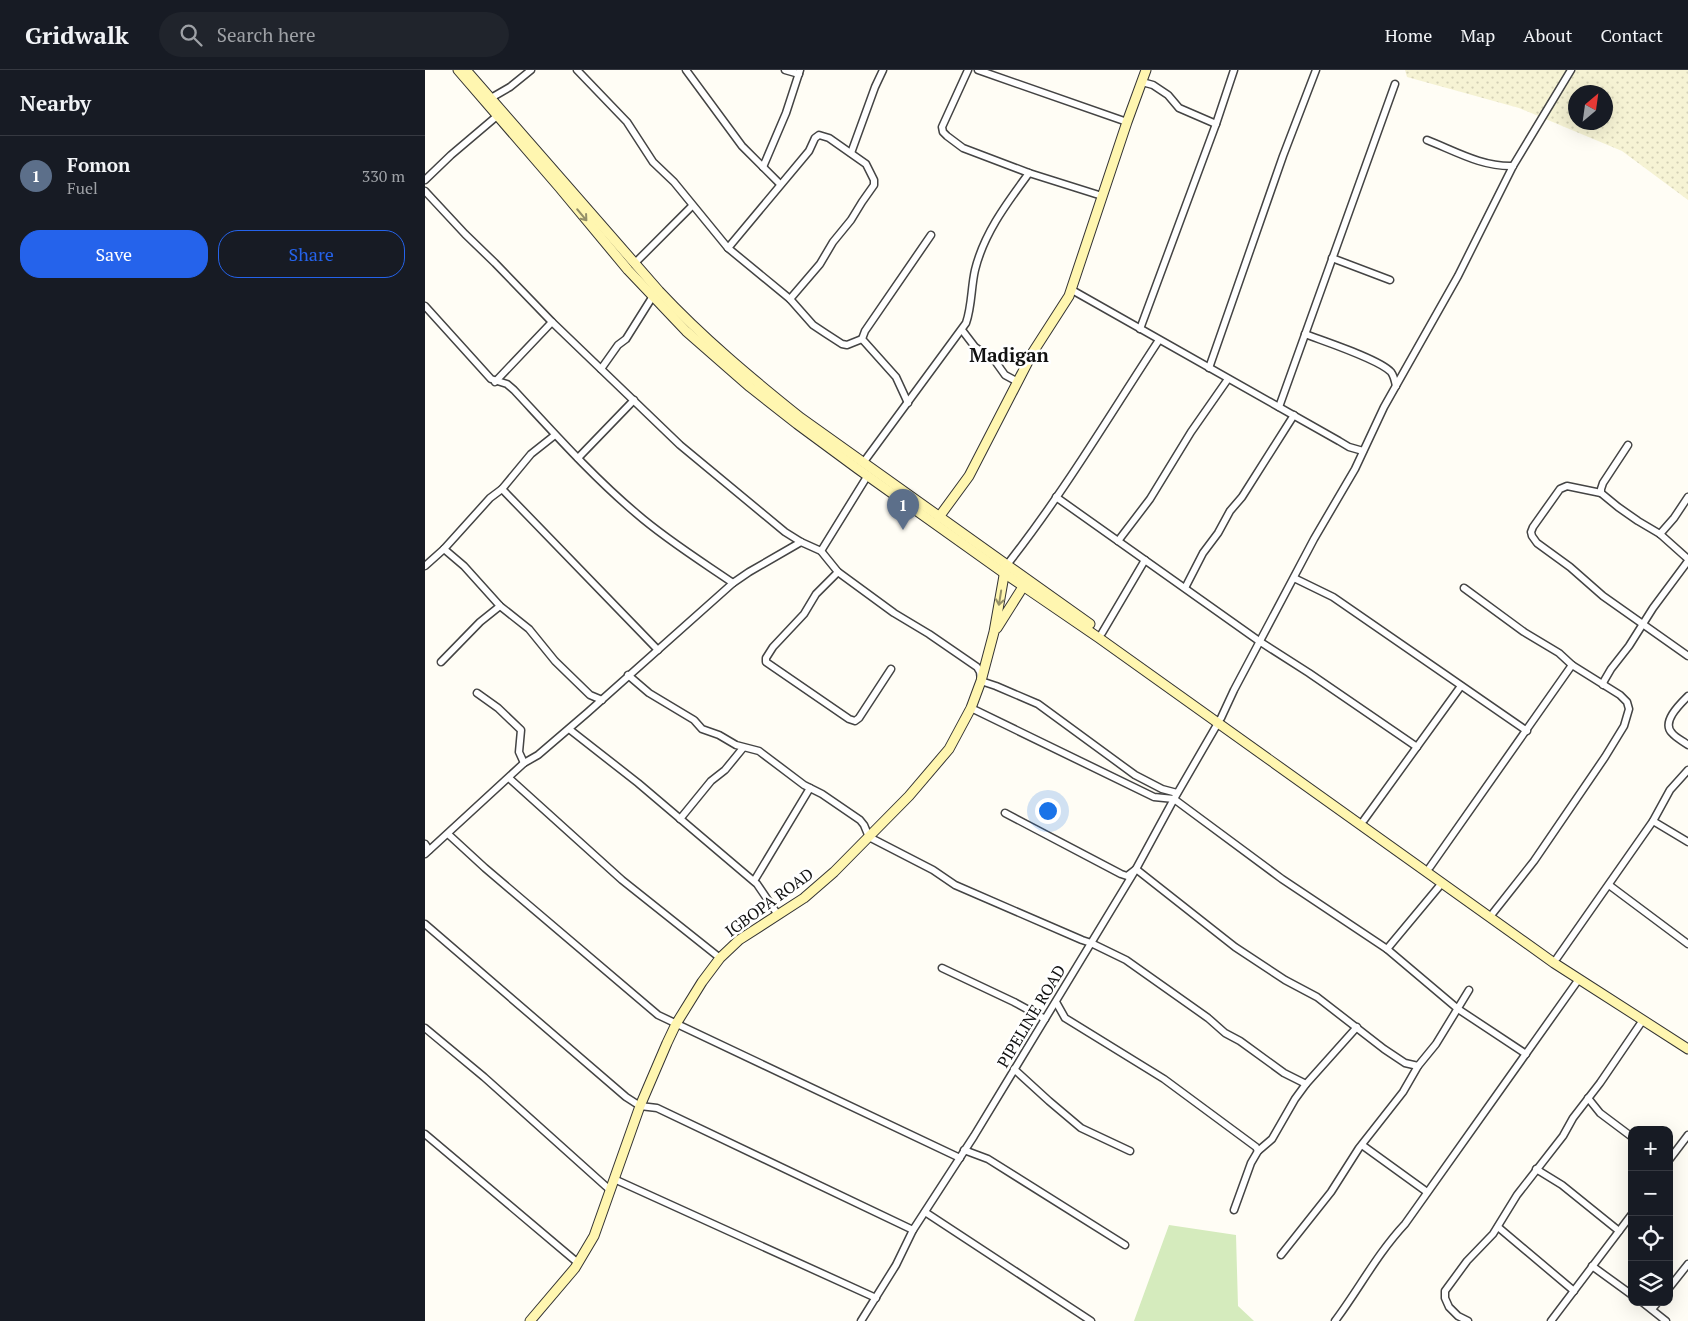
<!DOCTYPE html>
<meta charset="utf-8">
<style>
:root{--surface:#171b24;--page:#20242c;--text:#f1f3f6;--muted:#9ea1a6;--line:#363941;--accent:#2563eb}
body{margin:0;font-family:"PT Serif",serif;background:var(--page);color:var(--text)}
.controls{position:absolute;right:15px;bottom:15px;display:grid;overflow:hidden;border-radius:10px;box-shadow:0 5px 20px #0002}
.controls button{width:45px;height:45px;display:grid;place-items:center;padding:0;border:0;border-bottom:1px solid var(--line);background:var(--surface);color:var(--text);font:25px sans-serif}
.compass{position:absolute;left:1143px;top:15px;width:45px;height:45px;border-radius:50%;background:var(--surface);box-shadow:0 5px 20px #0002;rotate:29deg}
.you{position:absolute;left:622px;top:740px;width:18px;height:18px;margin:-12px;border:4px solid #fff;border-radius:50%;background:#1a73e8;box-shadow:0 0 0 8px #1a73e833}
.badge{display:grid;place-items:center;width:32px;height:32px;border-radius:50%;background:var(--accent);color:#fff;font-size:16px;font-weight:700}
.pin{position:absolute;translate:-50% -41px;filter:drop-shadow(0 1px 2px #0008)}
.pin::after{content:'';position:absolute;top:26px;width:18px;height:15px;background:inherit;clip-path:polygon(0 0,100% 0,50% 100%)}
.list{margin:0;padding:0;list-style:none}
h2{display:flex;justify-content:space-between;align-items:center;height:65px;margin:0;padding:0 20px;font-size:21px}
h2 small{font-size:16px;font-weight:400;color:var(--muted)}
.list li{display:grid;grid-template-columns:32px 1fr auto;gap:15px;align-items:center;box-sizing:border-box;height:80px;padding:0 20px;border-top:1px solid var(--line)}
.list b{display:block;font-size:19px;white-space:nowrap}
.list p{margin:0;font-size:16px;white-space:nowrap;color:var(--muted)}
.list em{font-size:16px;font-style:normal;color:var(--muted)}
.actions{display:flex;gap:10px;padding:15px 20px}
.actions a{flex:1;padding:11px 0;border:1px solid var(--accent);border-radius:20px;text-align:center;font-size:18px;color:var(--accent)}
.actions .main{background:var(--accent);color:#fff}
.icon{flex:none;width:28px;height:28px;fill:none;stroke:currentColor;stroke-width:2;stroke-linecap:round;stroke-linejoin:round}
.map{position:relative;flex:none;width:1263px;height:1251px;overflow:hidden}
header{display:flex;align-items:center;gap:30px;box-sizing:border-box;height:70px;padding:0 25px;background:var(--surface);border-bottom:1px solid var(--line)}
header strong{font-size:24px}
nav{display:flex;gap:28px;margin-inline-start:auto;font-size:18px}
.search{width:350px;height:45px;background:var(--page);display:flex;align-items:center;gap:12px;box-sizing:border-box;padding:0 18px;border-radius:28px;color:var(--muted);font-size:19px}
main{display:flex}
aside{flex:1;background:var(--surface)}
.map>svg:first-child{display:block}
.farmland{fill:url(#farmland-dots);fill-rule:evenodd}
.grass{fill:#d5ebbd}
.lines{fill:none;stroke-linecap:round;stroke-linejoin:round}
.street-casing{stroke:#444;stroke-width:9}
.secondary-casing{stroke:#333;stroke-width:11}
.street{stroke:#fff;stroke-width:6}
.secondary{stroke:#fff6b0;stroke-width:9}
.oneway{stroke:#948f68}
.labels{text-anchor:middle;stroke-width:5;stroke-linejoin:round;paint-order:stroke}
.street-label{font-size:16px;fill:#111;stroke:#fff}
.quarter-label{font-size:19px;font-weight:bold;fill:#111;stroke:#fff}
</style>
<header>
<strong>Gridwalk</strong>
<div class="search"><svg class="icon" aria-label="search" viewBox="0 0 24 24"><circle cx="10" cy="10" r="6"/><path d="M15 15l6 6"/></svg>Search here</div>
<nav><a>Home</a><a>Map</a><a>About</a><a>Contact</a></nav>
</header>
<main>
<aside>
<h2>Nearby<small></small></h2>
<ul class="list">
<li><span class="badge" style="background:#5c6f8a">1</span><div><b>Fomon</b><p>Fuel</p></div><em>330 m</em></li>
</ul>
<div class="actions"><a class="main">Save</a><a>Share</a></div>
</aside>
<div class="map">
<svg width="1263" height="1251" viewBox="0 0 1263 1251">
<defs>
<pattern id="farmland-dots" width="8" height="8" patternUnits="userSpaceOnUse" patternTransform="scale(1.25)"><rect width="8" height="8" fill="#f6f3d4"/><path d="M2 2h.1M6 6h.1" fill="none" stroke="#d2cfb5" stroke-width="1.8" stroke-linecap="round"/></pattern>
</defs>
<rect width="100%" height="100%" fill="#fffdf5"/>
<!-- farmland -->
<path class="farmland" d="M980,0H1263V130L1197,81L1094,38L982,7ZM1150,22H1180V52H1150Z"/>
<!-- grass -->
<path class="grass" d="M744,1155L811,1165L813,1236L829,1251H709Z"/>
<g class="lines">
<defs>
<g id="street">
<path d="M152,0L202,52L228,92L249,112L303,178L365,229L388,255L400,263L417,274L422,275L437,269"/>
<path d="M261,0L317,76L355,114"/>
<path d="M360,0L374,4"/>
<path d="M543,0L517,57L518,62L522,66L538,78L604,103L677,126"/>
<path d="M553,0L702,52"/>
<path d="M717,12L728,15L743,25L754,38L791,54L809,0"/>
<path d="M66,28L85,17L106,0"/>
<path d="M1002,70C1030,81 1057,97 1088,96"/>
<path d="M426,83L450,17L458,0"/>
<path d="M338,97L361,43L375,0"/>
<path d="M0,110L26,85L72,46"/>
<path d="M0,121L40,164L70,193L127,252L255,375L360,462L376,472L396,481L413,502L469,543L504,564L552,597L555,602L556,611L571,616L613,634L710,705L737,719L752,723"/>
<path d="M303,178L384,81L390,68L394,65L404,68L441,94L449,110V115L437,132L426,150L408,172L395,194L365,229"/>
<path d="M907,188L965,210"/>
<path d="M210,193L267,136"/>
<path d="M647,220L914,371L924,377L938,381"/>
<path d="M0,236L66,309L82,314L89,320C129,363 168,407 212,444C242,470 276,491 308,513"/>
<path d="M715,259L791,54"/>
<path d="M537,260L550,277L570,291L580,305L593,312"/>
<path d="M880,264C898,271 954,289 966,302C969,306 970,311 971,316"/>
<path d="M784,298L858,86L891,0"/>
<path d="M176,299L193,275L201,269L228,226"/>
<path d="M70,312L127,252"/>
<path d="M483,333L471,307L437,269L440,261L506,165"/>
<path d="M854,337L970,14"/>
<path d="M1203,375L1178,413L1176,419V423L1193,437L1213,451L1235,464L1263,489"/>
<path d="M153,388L209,330"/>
<path d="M438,393L541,253C547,236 546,217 550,200C559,163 582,133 604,103"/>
<path d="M77,419L233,580"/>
<path d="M1176,423L1142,416L1135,419L1108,457L1106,462L1107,466L1112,473L1145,497L1178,526L1263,586"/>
<path d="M631,427L834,571L884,603L992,677"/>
<path d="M1235,464L1249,448L1263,427"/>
<path d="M693,471L725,429L766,362L803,309"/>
<path d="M19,479L39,496L75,536L104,559L130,591L165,625L177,630"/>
<path d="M396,481L443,405"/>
<path d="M0,496L19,479L65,428L77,419L106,384L130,365"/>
<path d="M581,496C638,424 684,346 734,270"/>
<path d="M413,502L391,524L379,544L348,577L341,588V592L424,649L430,651L434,648L466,599"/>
<path d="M869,508L908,527L1102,661"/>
<path d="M760,518L778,483L793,463L805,441L817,427L869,345"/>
<path d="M677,563L720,490"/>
<path d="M16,592L55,552L75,536"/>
<path d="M203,605L224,623L269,650L277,659L294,665L311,675L334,681L379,715L397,724L435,750L439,755L444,767L508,800L530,815L657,870L666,873L701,890L783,948L800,963L815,971L859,1003L881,1014"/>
<path d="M1178,615L1179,611L1186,599L1204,576L1228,538L1263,491"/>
<path d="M52,623L73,638L96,660L94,682L99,693"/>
<path d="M1263,626C1255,634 1236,652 1247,663C1251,668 1258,671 1263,675"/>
<path d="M546,638L729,727L749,729L857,809L962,879L1033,939L1101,984"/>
<path d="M796,648L809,620L889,469L930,399L959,337L1033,206L1088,96L1146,0"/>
<path d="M144,659L213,713L332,814L353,845"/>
<path d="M84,708L197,810L295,888"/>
<path d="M580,743L696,804L702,806L711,799L810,877L860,910L892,927L959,979L980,993L993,996"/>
<path d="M255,749L286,711L300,700L318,678"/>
<path d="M939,750L1036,616"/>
<path d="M1228,751L1263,772"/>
<path d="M23,764L60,798L233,945L535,1088"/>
<path d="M0,774L4,780"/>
<path d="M0,784L99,693L113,685L162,643L308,513L324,502L376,472"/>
<path d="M1005,797L1147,595L1134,583L1099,562L1039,518"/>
<path d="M329,811L385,718"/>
<path d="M1184,815L1263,874"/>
<path d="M1068,843L1109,791L1180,687L1199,656L1204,639L1202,632L1195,625L1147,595"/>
<path d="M0,854L201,1027L215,1036L232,1038L488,1160"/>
<path d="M962,879L1017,813"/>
<path d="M1132,888L1228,751L1245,720L1263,700"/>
<path d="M517,898L589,932L620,949"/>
<path d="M631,932L640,948L739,1009L831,1077L833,1081"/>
<path d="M0,958L59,1007L185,1120"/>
<path d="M589,999L624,1031L656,1058L705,1081"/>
<path d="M1163,1028L1175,1043L1207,1067"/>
<path d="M0,1064L153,1193"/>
<path d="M937,1075L1002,1122"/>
<path d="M539,1080L563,1089L700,1175"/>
<path d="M1244,1090L1263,1065"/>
<path d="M1111,1099L1137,1115L1194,1161"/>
<path d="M189,1109L451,1228"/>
<path d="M809,1140L826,1093L833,1081L847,1069L870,1029L881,1014L932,957"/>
<path d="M500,1142L666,1251"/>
<path d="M1073,1157L1149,1221"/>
<path d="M856,1185L906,1122L934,1078L978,1022L993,996L1011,974L1044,920"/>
<path d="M1167,1196L1207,1225"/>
<path d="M1244,1218L1263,1194"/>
<path d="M1217,1232L1241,1251"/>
<path d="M1227,1239L1233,1232"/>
<path d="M436,1251L471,1195L488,1160L549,1066L711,799L749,729L793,653"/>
<path d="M910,1251C934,1219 952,1184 980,1154L1154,909"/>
<path d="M1043,1251L1033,1246L1024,1237L1020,1228V1221L1042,1191L1068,1164L1092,1125L1138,1066L1148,1048L1175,1013L1218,950"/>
<path d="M1126,1251L1207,1144"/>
</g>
<g id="secondary">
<path d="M33,0L134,117L203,200L261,261L325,317L372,354L433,399L579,503L674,568L1129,893L1263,979"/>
<path d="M41,0L234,221C278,268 326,308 376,348L665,554"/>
<path d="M514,447L544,406L608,282L644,226L702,52L721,0"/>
<path d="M572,558L601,512"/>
<path d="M105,1251L150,1198L169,1166L215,1036L242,973L251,954L277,912L295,888L314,870L379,828L409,802L484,726L524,679L546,638L556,611L569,562L580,500"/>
</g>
</defs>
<!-- street casing -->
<use href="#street" class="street-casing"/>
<!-- secondary casing -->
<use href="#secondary" class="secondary-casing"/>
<!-- street -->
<use href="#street" class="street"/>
<!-- secondary -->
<use href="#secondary" class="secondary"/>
</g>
<!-- one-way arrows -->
<defs><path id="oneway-shaft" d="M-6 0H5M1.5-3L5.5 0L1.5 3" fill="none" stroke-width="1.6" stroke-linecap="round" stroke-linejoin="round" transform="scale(1.25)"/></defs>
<g class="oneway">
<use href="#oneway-shaft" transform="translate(157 145) rotate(50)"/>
<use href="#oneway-shaft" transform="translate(575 528) rotate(99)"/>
</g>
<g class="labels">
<!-- street labels -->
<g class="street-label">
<text transform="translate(344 832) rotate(-36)" y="6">IGBOPA ROAD</text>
<text transform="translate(606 946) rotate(-59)" y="6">PIPELINE ROAD</text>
</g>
<!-- quarter labels -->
<g class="quarter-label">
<text x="584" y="292">Madigan</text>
</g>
</g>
</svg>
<div class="controls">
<button>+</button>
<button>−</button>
<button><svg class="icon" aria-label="locate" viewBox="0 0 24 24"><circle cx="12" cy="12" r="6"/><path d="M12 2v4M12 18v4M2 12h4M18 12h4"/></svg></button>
<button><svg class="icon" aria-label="layers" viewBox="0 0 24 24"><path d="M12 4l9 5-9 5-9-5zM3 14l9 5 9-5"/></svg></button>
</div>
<svg class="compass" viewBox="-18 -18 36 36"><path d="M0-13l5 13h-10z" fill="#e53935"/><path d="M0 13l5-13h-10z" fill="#9ea1a6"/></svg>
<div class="you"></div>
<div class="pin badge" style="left:478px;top:460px;background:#5c6f8a">1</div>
</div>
</main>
